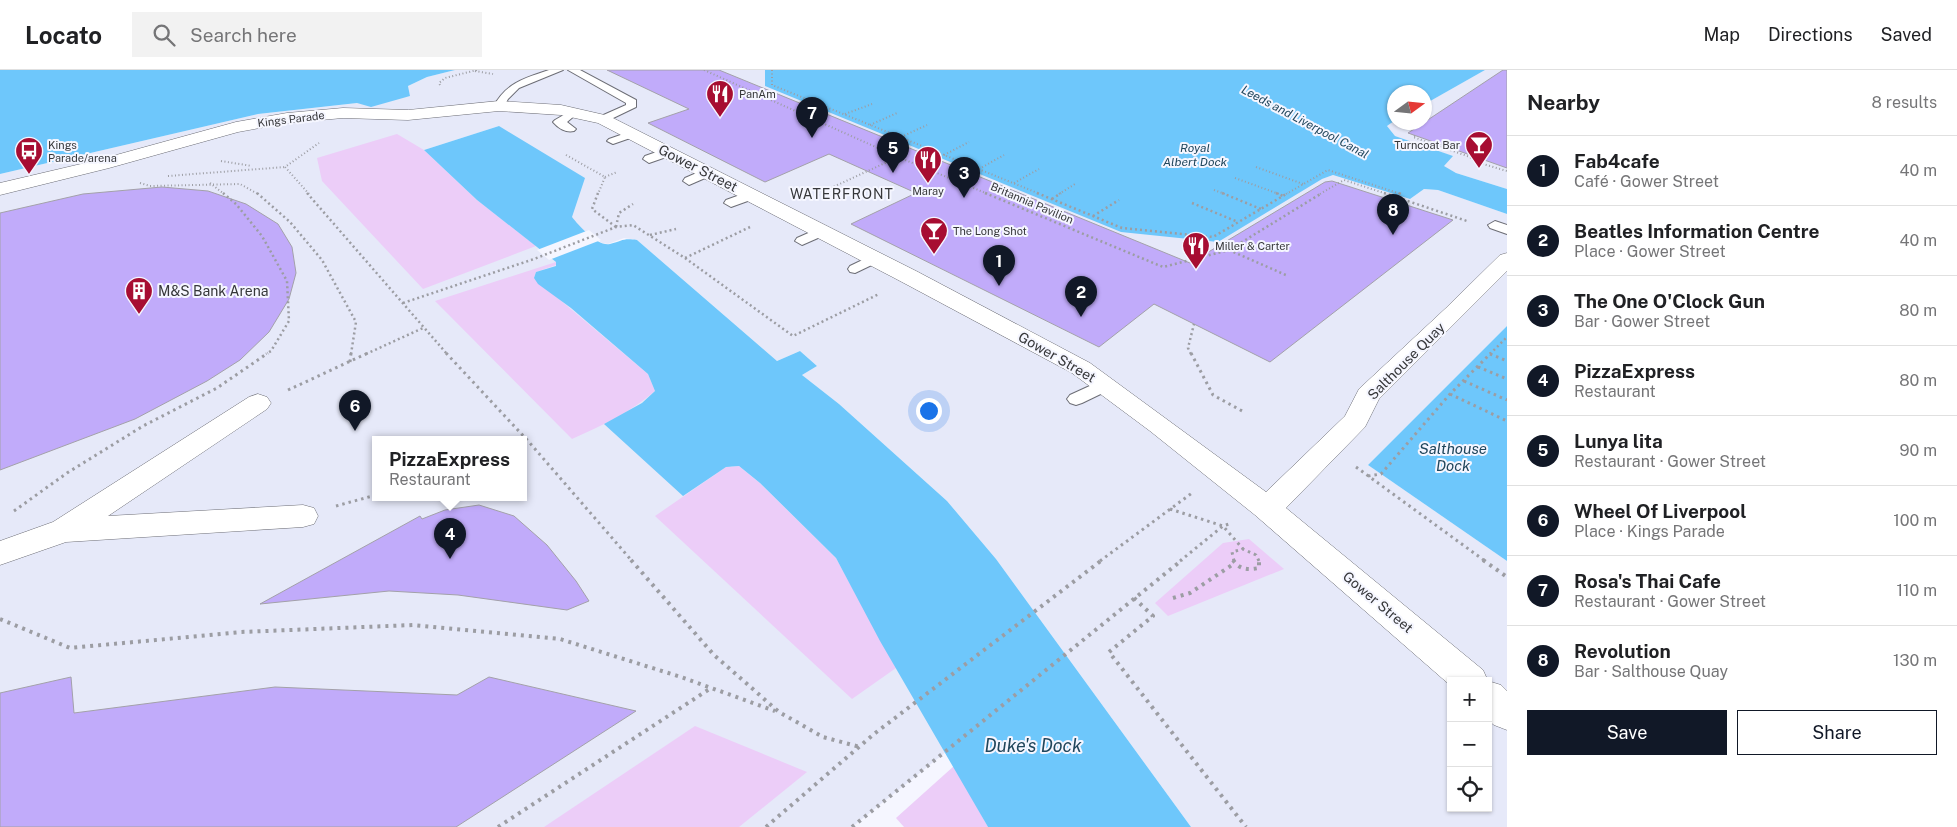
<!DOCTYPE html>
<meta charset="utf-8">
<style>
:root{--surface:#fff;--page:#f2f2f2;--text:#202124;--muted:#757577;--line:#e0e0e0;--accent:#111827}
body{margin:0;font-family:"Public Sans",sans-serif;background:var(--page);color:var(--text)}
.controls{position:absolute;right:15px;bottom:15px;display:grid;overflow:hidden;border-radius:0px;box-shadow:0 1px 4px #0004}
.controls button{width:45px;height:45px;display:grid;place-items:center;padding:0;border:0;border-bottom:1px solid var(--line);background:var(--surface);color:var(--text);font:25px sans-serif}
.compass{position:absolute;left:1387px;top:15px;width:45px;height:45px;border-radius:50%;background:var(--surface);box-shadow:0 1px 4px #0004;rotate:75deg}
.you{position:absolute;left:928px;top:340px;width:18px;height:18px;margin:-12px;border:4px solid #fff;border-radius:50%;background:#1a73e8;box-shadow:0 0 0 8px #1a73e833}
.badge{display:grid;place-items:center;width:32px;height:32px;border-radius:50%;background:var(--accent);color:#fff;font-size:16px;font-weight:700}
.pin{position:absolute;translate:-50% -41px;filter:drop-shadow(0 1px 2px #0008)}
.pin::after{content:'';position:absolute;top:26px;width:18px;height:15px;background:inherit;clip-path:polygon(0 0,100% 0,50% 100%)}
.popup{position:absolute;left:372px;top:366px;width:155px;height:65px;box-sizing:border-box;display:grid;place-content:center;border-radius:0px;background:var(--surface);filter:drop-shadow(0 1px 4px #0005);font-size:16px;white-space:nowrap;color:var(--muted)}
.popup b{font-size:19px;color:var(--text)}
.popup::after{content:'';position:absolute;left:50%;top:100%;margin-left:-10px;border:10px solid transparent;border-top-color:var(--surface)}
.list{margin:0;padding:0;list-style:none}
h2{display:flex;justify-content:space-between;align-items:center;height:65px;margin:0;padding:0 20px;font-size:21px}
h2 small{font-size:16px;font-weight:400;color:var(--muted)}
.list li{display:grid;grid-template-columns:32px 1fr auto;gap:15px;align-items:center;box-sizing:border-box;height:70px;padding:0 20px;border-top:1px solid var(--line)}
.list b{display:block;font-size:19px;white-space:nowrap}
.list p{margin:0;font-size:16px;white-space:nowrap;color:var(--muted)}
.list em{font-size:16px;font-style:normal;color:var(--muted)}
.actions{display:flex;gap:10px;padding:15px 20px}
.actions a{flex:1;padding:11px 0;border:1px solid var(--accent);border-radius:0px;text-align:center;font-size:18px;color:var(--accent)}
.actions .main{background:var(--accent);color:#fff}
.icon{flex:none;width:28px;height:28px;fill:none;stroke:currentColor;stroke-width:2;stroke-linecap:round;stroke-linejoin:round}
.map{position:relative;flex:none;width:1507px;height:757px;overflow:hidden}
header{display:flex;align-items:center;gap:30px;box-sizing:border-box;height:70px;padding:0 25px;background:var(--surface);border-bottom:1px solid var(--line)}
header strong{font-size:24px}
nav{display:flex;gap:28px;margin-inline-start:auto;font-size:18px}
.search{width:350px;height:45px;background:var(--page);display:flex;align-items:center;gap:12px;box-sizing:border-box;padding:0 18px;border-radius:0px;color:var(--muted);font-size:19px}
main{display:flex}
aside{flex:1;background:var(--surface)}
.map>svg:first-child{display:block}
.built{fill:#e6e9f9;fill-rule:evenodd}
.green{fill:#eccdf8}
.water{fill:#6ec7fb}
.pier{fill:#f5f6ff}
.building{fill:#c1abfa;stroke:#a3a1a9}
.lines{fill:none;stroke-linecap:round;stroke-linejoin:round}
.service-casing{stroke:#6c6d75;stroke-width:2}
.pedestrian-casing{stroke:#6c6d75;stroke-width:1}
.minor-casing{stroke:#6c6d75;stroke-width:1}
.path-far3{stroke:#9c9da3;stroke-width:2;stroke-dasharray:1 2.5;stroke-linecap:butt}
.path-far2{stroke:#9c9da3;stroke-width:2.5;stroke-dasharray:2 3;stroke-linecap:butt}
.path-far1{stroke:#9c9da3;stroke-width:3;stroke-dasharray:2.5 4;stroke-linecap:butt}
.path{stroke:#9c9da3;stroke-width:4;stroke-dasharray:3 5;stroke-linecap:butt}
.service{fill:#fff;fill-rule:evenodd}
.pedestrian{fill:#fff;fill-rule:evenodd}
.minor{fill:#fff;fill-rule:evenodd}
.labels{text-anchor:middle;stroke-width:4;stroke-linejoin:round;paint-order:stroke}
.far-poi-label{font-size:11px;fill:#36373a;stroke:#f5f6ff;text-anchor:start}
.far-street-label{font-size:11px;fill:#36373a;stroke:#f5f6ff}
.far-water-label{font-size:12px;font-style:italic;fill:#20465c;stroke:#f5f6ff}
.street-label{font-size:14px;fill:#36373a;stroke:#f5f6ff}
.far-quarter-label{font-size:14px;letter-spacing:1px;fill:#36373a;stroke:#f5f6ff}
.poi-label{font-size:14px;fill:#36373a;stroke:#f5f6ff;text-anchor:start}
.water-label{font-size:15px;font-style:italic;fill:#20465c;stroke:#f5f6ff}
.near-water-label{font-size:18px;font-style:italic;fill:#20465c;stroke:#f5f6ff}
</style>
<header>
<strong>Locato</strong>
<div class="search"><svg class="icon" aria-label="search" viewBox="0 0 24 24"><circle cx="10" cy="10" r="6"/><path d="M15 15l6 6"/></svg>Search here</div>
<nav><a>Map</a><a>Directions</a><a>Saved</a></nav>
</header>
<main>
<div class="map">
<svg width="1507" height="757" viewBox="0 0 1507 757">
<rect width="100%" height="100%" fill="#f5f6ff"/>
<!-- built -->
<g class="built">
<path d="M455,0H765V16L1322,109L1333,105L1410,129L1424,119L1438,120L1507,144V256L1368,395L1507,491V757H1191L996,489L947,431L839,334L802,305L817,296L800,281L777,291L637,170L624,168L608,174L602,173L579,157L499,56L424,80L477,130L556,192L880,571L946,682L852,757H0V104L258,44L357,33L364,34L410,26L408,16L427,7ZM376,370H524V428H376ZM1451,611H1488V738H1451Z"/>
<path d="M1485,0H1507V119L1456,103L1443,96L1452,86L1395,66L1387,56L1394,51L1424,52L1425,34Z"/>
</g>
<!-- green -->
<g class="green">
<path d="M397,64L424,80L477,130L536,176L423,219L322,111L317,88Z"/>
<path d="M556,192V195L536,202L534,208L648,304L655,321C631,342 601,356 572,369L435,231Z"/>
<path d="M739,396L760,413L836,488L896,598L852,629L655,446L726,397Z"/>
<path d="M1249,469L1284,499L1168,546L1155,533L1223,473Z"/>
<path d="M695,656L807,702L739,757H544Z"/>
<path d="M954,696L988,757H904L896,748Z"/>
</g>
<!-- water -->
<g class="water">
<path d="M0,0H455L427,7L408,16L410,26L371,37L357,33L258,44L0,104Z"/>
<path d="M765,0H1485L1425,34L1424,22H1394V51L1387,56L1395,66L1453,86L1444,96L1456,103L1507,119V144L1438,120L1424,119L1410,129L1333,105L1322,109L1218,172L1121,162L765,16Z"/>
<path d="M499,56L585,108L572,147C579,156 598,177 610,174C623,171 622,168 637,170L777,291L800,281L817,296L802,305L839,334L947,431L996,489L1191,757H988L880,571L836,488L760,413L739,396L726,397L683,426L604,354L642,333L655,321L648,304L571,238L538,214L534,208L536,202L556,196V192L477,130L424,80Z"/>
<path d="M1507,256V491L1368,395Z"/>
</g>
<!-- pier -->
<path class="pier" d="M589,160L601,170L549,190L537,180Z"/>
<!-- building -->
<g class="building">
<path d="M607,0H719L1190,193L1325,112L1332,111L1453,150L1270,292L1154,234L1099,277L851,154L916,123L829,84L765,112L648,53L689,39Z"/>
<path d="M1503,0H1507V98L1408,63Z"/>
<path d="M162,117L208,121L246,134L278,154L292,177L296,203L289,229L269,262L240,290L207,311L135,349L0,400V143L83,124Z"/>
<path d="M479,435L514,446L547,475L576,511L589,531L567,540L458,525L389,521L260,534L420,446L422,449L445,440Z"/>
<path d="M71,607L74,643L275,617L457,625L489,607L636,641L456,757H0V623Z"/>
</g>
<g class="lines">
<defs>
<g id="service">
<path d="M549,0H563L519,18L508,29L503,38L499,39L494,36C506,13 525,8 549,0Z"/>
<path d="M568,0H580L636,30V37L607,51H599L597,49L599,47L626,35V33Z"/>
<path d="M574,39L579,42L567,52L576,59L574,61C566,63 558,58 553,52L555,50Z"/>
<path d="M632,61L638,64L636,66L613,74L607,71L609,69Z"/>
<path d="M668,78L672,79L674,82L672,85L649,93L643,89L645,86Z"/>
<path d="M708,98L714,102L712,105L689,115L683,111L685,108Z"/>
<path d="M751,121L757,125L756,128L731,137L724,133L726,130Z"/>
<path d="M1495,151L1507,155V164L1490,158L1488,155Z"/>
<path d="M822,157L829,161L827,164L802,175L795,171L797,168Z"/>
<path d="M875,184L880,185L882,188L880,191L855,203L850,202L848,199L850,196Z"/>
<path d="M1105,309L1111,311L1114,315L1111,319L1082,333L1076,335L1070,333L1067,329L1070,325Z"/>
</g>
<path id="pedestrian" d="M258,324L267,327L271,333L267,339L108,446L303,435L314,438L318,446L314,454L303,457L66,472L0,495V471L53,452L249,327Z"/>
<g id="minor">
<path d="M499,31L561,35L609,46L918,202L1090,293L1266,422L1345,346L1359,319L1446,238L1500,185L1507,183V201L1379,329L1365,357L1286,438L1483,600L1488,611H1451V616L1255,445L1150,361L1072,303L902,212L598,53L561,45L499,41L408,50L343,48L287,53L238,62L109,98L0,125V113L98,90L236,52L287,43L343,38L408,40Z"/>
<path d="M1488,611L1501,615L1507,621V660L1494,655L1488,650Z"/>
</g>
</defs>
<!-- service casing -->
<use href="#service" class="service-casing"/>
<!-- pedestrian casing -->
<use href="#pedestrian" class="pedestrian-casing"/>
<!-- minor casing -->
<use href="#minor" class="minor-casing"/>
<!-- path-far3 -->
<g class="path-far3">
<path d="M704,0L898,87L988,124"/>
<path d="M772,0V15L1040,124"/>
<path d="M475,1L493,4"/>
<path d="M440,15L439,13L445,8L477,0"/>
<path d="M845,44L872,34"/>
<path d="M870,55L897,43"/>
<path d="M1415,66L1413,67L1470,87L1476,92L1507,101"/>
<path d="M901,67L927,55"/>
<path d="M566,85L605,107L598,124"/>
<path d="M944,85L969,72"/>
<path d="M221,91L252,96"/>
<path d="M1256,97L1303,114"/>
<path d="M979,99L1004,85"/>
<path d="M168,106L285,97"/>
<path d="M605,107L617,102"/>
<path d="M1235,108L1279,124"/>
<path d="M140,113L150,116L240,114L258,124"/>
<path d="M210,113L224,124"/>
<path d="M1014,113L1039,99"/>
<path d="M1214,120L1225,124"/>
<path d="M309,124L285,97L319,73"/>
<path d="M818,124L898,87"/>
<path d="M1059,124L1075,114"/>
<path d="M1286,124L1328,100L1401,124"/>
<path d="M1320,124L1344,110L1387,124"/>
</g>
<!-- path-far2 -->
<g class="path-far2">
<path d="M223,123L236,134L262,166L287,211L289,251L271,281L266,284"/>
<path d="M257,123L290,152L322,190L356,252L351,284"/>
<path d="M307,123L447,284"/>
<path d="M598,123L592,139L616,157"/>
<path d="M985,123L1163,197L1229,180L1322,123"/>
<path d="M1037,123L1122,158L1213,167L1288,123"/>
<path d="M1222,123L1261,139"/>
<path d="M1276,123L1283,126"/>
<path d="M1384,123L1467,151"/>
<path d="M1399,123L1401,124"/>
<path d="M817,125L821,123"/>
<path d="M1052,129L1061,123"/>
<path d="M1192,133L1238,152"/>
<path d="M1093,146L1119,130"/>
<path d="M616,157L619,143L633,134"/>
<path d="M650,165L676,159"/>
<path d="M1229,180L1288,206"/>
<path d="M685,188L793,266L879,224"/>
<path d="M403,233L534,189L616,157L633,155L685,188L750,157"/>
<path d="M366,284L423,258"/>
<path d="M1191,284L1188,278L1194,254"/>
<path d="M1490,284L1507,267"/>
</g>
<!-- path-far1 -->
<g class="path-far1">
<path d="M446,283L529,372L632,491"/>
<path d="M1191,283L1213,325L1244,342"/>
<path d="M1490,284L1507,291"/>
<path d="M350,292L351,283"/>
<path d="M1478,297L1507,309"/>
<path d="M1464,311L1507,330"/>
<path d="M288,320L368,283"/>
<path d="M1450,324L1507,351"/>
<path d="M524,374L529,372"/>
<path d="M1356,397L1485,491"/>
<path d="M1368,406L1381,404L1450,324L1491,283"/>
<path d="M336,436L376,425"/>
<path d="M1170,439L1223,456L1243,479"/>
<path d="M14,441L67,403L143,356L217,318L268,283"/>
<path d="M1100,491L1192,423"/>
<path d="M1180,491L1223,456L1232,453"/>
<path d="M1234,491L1232,482L1243,479L1256,485L1259,491"/>
</g>
<!-- path -->
<g class="path">
<path d="M631,490L714,585L779,642L823,667L860,677"/>
<path d="M1233,490C1240,500 1248,500 1259,498V490"/>
<path d="M1483,490L1507,507"/>
<path d="M1134,528L1153,546L1109,582L1246,757"/>
<path d="M1173,528L1190,523L1235,493"/>
<path d="M0,549L70,578L241,562L413,555L560,569L681,607L775,641"/>
<path d="M498,757L711,618"/>
<path d="M766,757L874,664L1102,490"/>
<path d="M852,757L1182,490"/>
</g>
<!-- service -->
<use href="#service" class="service"/>
<!-- pedestrian -->
<use href="#pedestrian" class="pedestrian"/>
<!-- minor -->
<use href="#minor" class="minor"/>
</g>
<!-- icons -->
<defs>
<symbol id="restaurant-pin" viewBox="-11 -11 22 30"><path d="M0 17L-7.5 6A9.5 9.5 0 1 1 7.5 6Z" fill="#a70d32" stroke="#f5f6ff"/><path d="M-5-6h1v4h1v-4h1v4h1v-4h1v5L-1.5 .5V6h-2V.5L-5-1ZM5-6V6H3V1.5H1.5Q1.5-4 5-6Z" fill="#fff"/></symbol>
<symbol id="bar-pin" viewBox="-11 -11 22 30"><path d="M0 17L-7.5 6A9.5 9.5 0 1 1 7.5 6Z" fill="#a70d32" stroke="#f5f6ff"/><path d="M-6-5H6L.8 .8V4.5H3.5V6h-7V4.5H-.8V.8Z" fill="#fff"/></symbol>
<symbol id="bus-pin" viewBox="-11 -11 22 30"><path d="M0 17L-7.5 6A9.5 9.5 0 1 1 7.5 6Z" fill="#a70d32" stroke="#f5f6ff"/><path d="M-5-6H5V4H4V6H2V4H-2V6H-4V4H-5ZM-3.5-4V0h7V-4ZM-3.5 1.2v1.5H-2V1.2ZM2 1.2v1.5H3.5V1.2Z" fill="#fff"/></symbol>
<symbol id="building-pin" viewBox="-11 -11 22 30"><path d="M0 17L-7.5 6A9.5 9.5 0 1 1 7.5 6Z" fill="#a70d32" stroke="#f5f6ff"/><path d="M-4-6H4V6H1V3H-1V6H-4ZM-2.5-4.3h1.7v1.8h-1.7ZM.8-4.3h1.7v1.8H.8ZM-2.5-1h1.7V.8h-1.7ZM.8-1h1.7V.8H.8Z" fill="#fff"/></symbol>
</defs>
<g fill-rule="evenodd">
<use href="#restaurant-pin" x="704" y="8" width="32" height="43"/>
<use href="#bar-pin" x="1463" y="59" width="32" height="43"/>
<use href="#bus-pin" x="13" y="65" width="32" height="43"/>
<use href="#restaurant-pin" x="912" y="74" width="32" height="43"/>
<use href="#bar-pin" x="918" y="145" width="32" height="43"/>
<use href="#restaurant-pin" x="1180" y="160" width="32" height="43"/>
<use href="#building-pin" x="123" y="205" width="32" height="43"/>
</g>
<g class="labels">
<!-- far-poi labels -->
<g class="far-poi-label">
<text x="739" y="28">PanAm</text>
<text x="48" y="79">Kings<tspan x="48" dy="13">Parade/arena</tspan></text>
<text x="1460" y="79" text-anchor="end">Turncoat Bar</text>
<text x="928" y="125" text-anchor="middle">Maray</text>
<text x="953" y="165">The Long Shot</text>
<text x="1215" y="180">Miller &amp; Carter</text>
</g>
<!-- far-street labels -->
<g class="far-street-label">
<text transform="translate(291 49) rotate(-7)" y="4">Kings Parade</text>
<text transform="translate(1032 133) rotate(23)" y="4">Britannia Pavilion</text>
</g>
<!-- far-water labels -->
<g class="far-water-label">
<text transform="translate(1305 52) rotate(28)" y="4">Leeds and Liverpool Canal</text>
<text x="1195" y="82">Royal<tspan x="1195" dy="14">Albert Dock</tspan></text>
</g>
<!-- street labels -->
<g class="street-label">
<text transform="translate(698 98) rotate(27)" y="5">Gower Street</text>
<text transform="translate(1057 287) rotate(30)" y="5">Gower Street</text>
<text transform="translate(1406 291) rotate(-45)" y="5">Salthouse Quay</text>
<text transform="translate(1378 532) rotate(40)" y="5">Gower Street</text>
</g>
<!-- far-quarter labels -->
<g class="far-quarter-label">
<text x="842" y="129">WATERFRONT</text>
</g>
<!-- poi labels -->
<g class="poi-label">
<text x="158" y="226">M&amp;S Bank Arena</text>
</g>
<!-- water labels -->
<g class="water-label">
<text x="1453" y="384">Salthouse<tspan x="1453" dy="17">Dock</tspan></text>
</g>
<!-- near-water labels -->
<g class="near-water-label">
<text x="1033" y="682">Duke's Dock</text>
</g>
</g>
</svg>
<div class="controls">
<button>+</button>
<button>−</button>
<button><svg class="icon" aria-label="locate" viewBox="0 0 24 24"><circle cx="12" cy="12" r="6"/><path d="M12 2v4M12 18v4M2 12h4M18 12h4"/></svg></button>
</div>
<svg class="compass" viewBox="-18 -18 36 36"><path d="M0-13l5 13h-10z" fill="#e53935"/><path d="M0 13l5-13h-10z" fill="#757577"/></svg>
<div class="you"></div>
<div class="pin badge" style="left:999px;top:216px">1</div>
<div class="pin badge" style="left:1081px;top:247px">2</div>
<div class="pin badge" style="left:964px;top:128px">3</div>
<div class="pin badge" style="left:450px;top:489px">4</div>
<div class="popup"><b>PizzaExpress</b>Restaurant</div>
<div class="pin badge" style="left:893px;top:103px">5</div>
<div class="pin badge" style="left:355px;top:361px">6</div>
<div class="pin badge" style="left:812px;top:68px">7</div>
<div class="pin badge" style="left:1393px;top:165px">8</div>
</div>
<aside>
<h2>Nearby<small>8 results</small></h2>
<ul class="list">
<li><span class="badge">1</span><div><b>Fab4cafe</b><p>Café · Gower Street</p></div><em>40 m</em></li>
<li><span class="badge">2</span><div><b>Beatles Information Centre</b><p>Place · Gower Street</p></div><em>40 m</em></li>
<li><span class="badge">3</span><div><b>The One O'Clock Gun</b><p>Bar · Gower Street</p></div><em>80 m</em></li>
<li><span class="badge">4</span><div><b>PizzaExpress</b><p>Restaurant</p></div><em>80 m</em></li>
<li><span class="badge">5</span><div><b>Lunya lita</b><p>Restaurant · Gower Street</p></div><em>90 m</em></li>
<li><span class="badge">6</span><div><b>Wheel Of Liverpool</b><p>Place · Kings Parade</p></div><em>100 m</em></li>
<li><span class="badge">7</span><div><b>Rosa's Thai Cafe</b><p>Restaurant · Gower Street</p></div><em>110 m</em></li>
<li><span class="badge">8</span><div><b>Revolution</b><p>Bar · Salthouse Quay</p></div><em>130 m</em></li>
</ul>
<div class="actions"><a class="main">Save</a><a>Share</a></div>
</aside>
</main>
